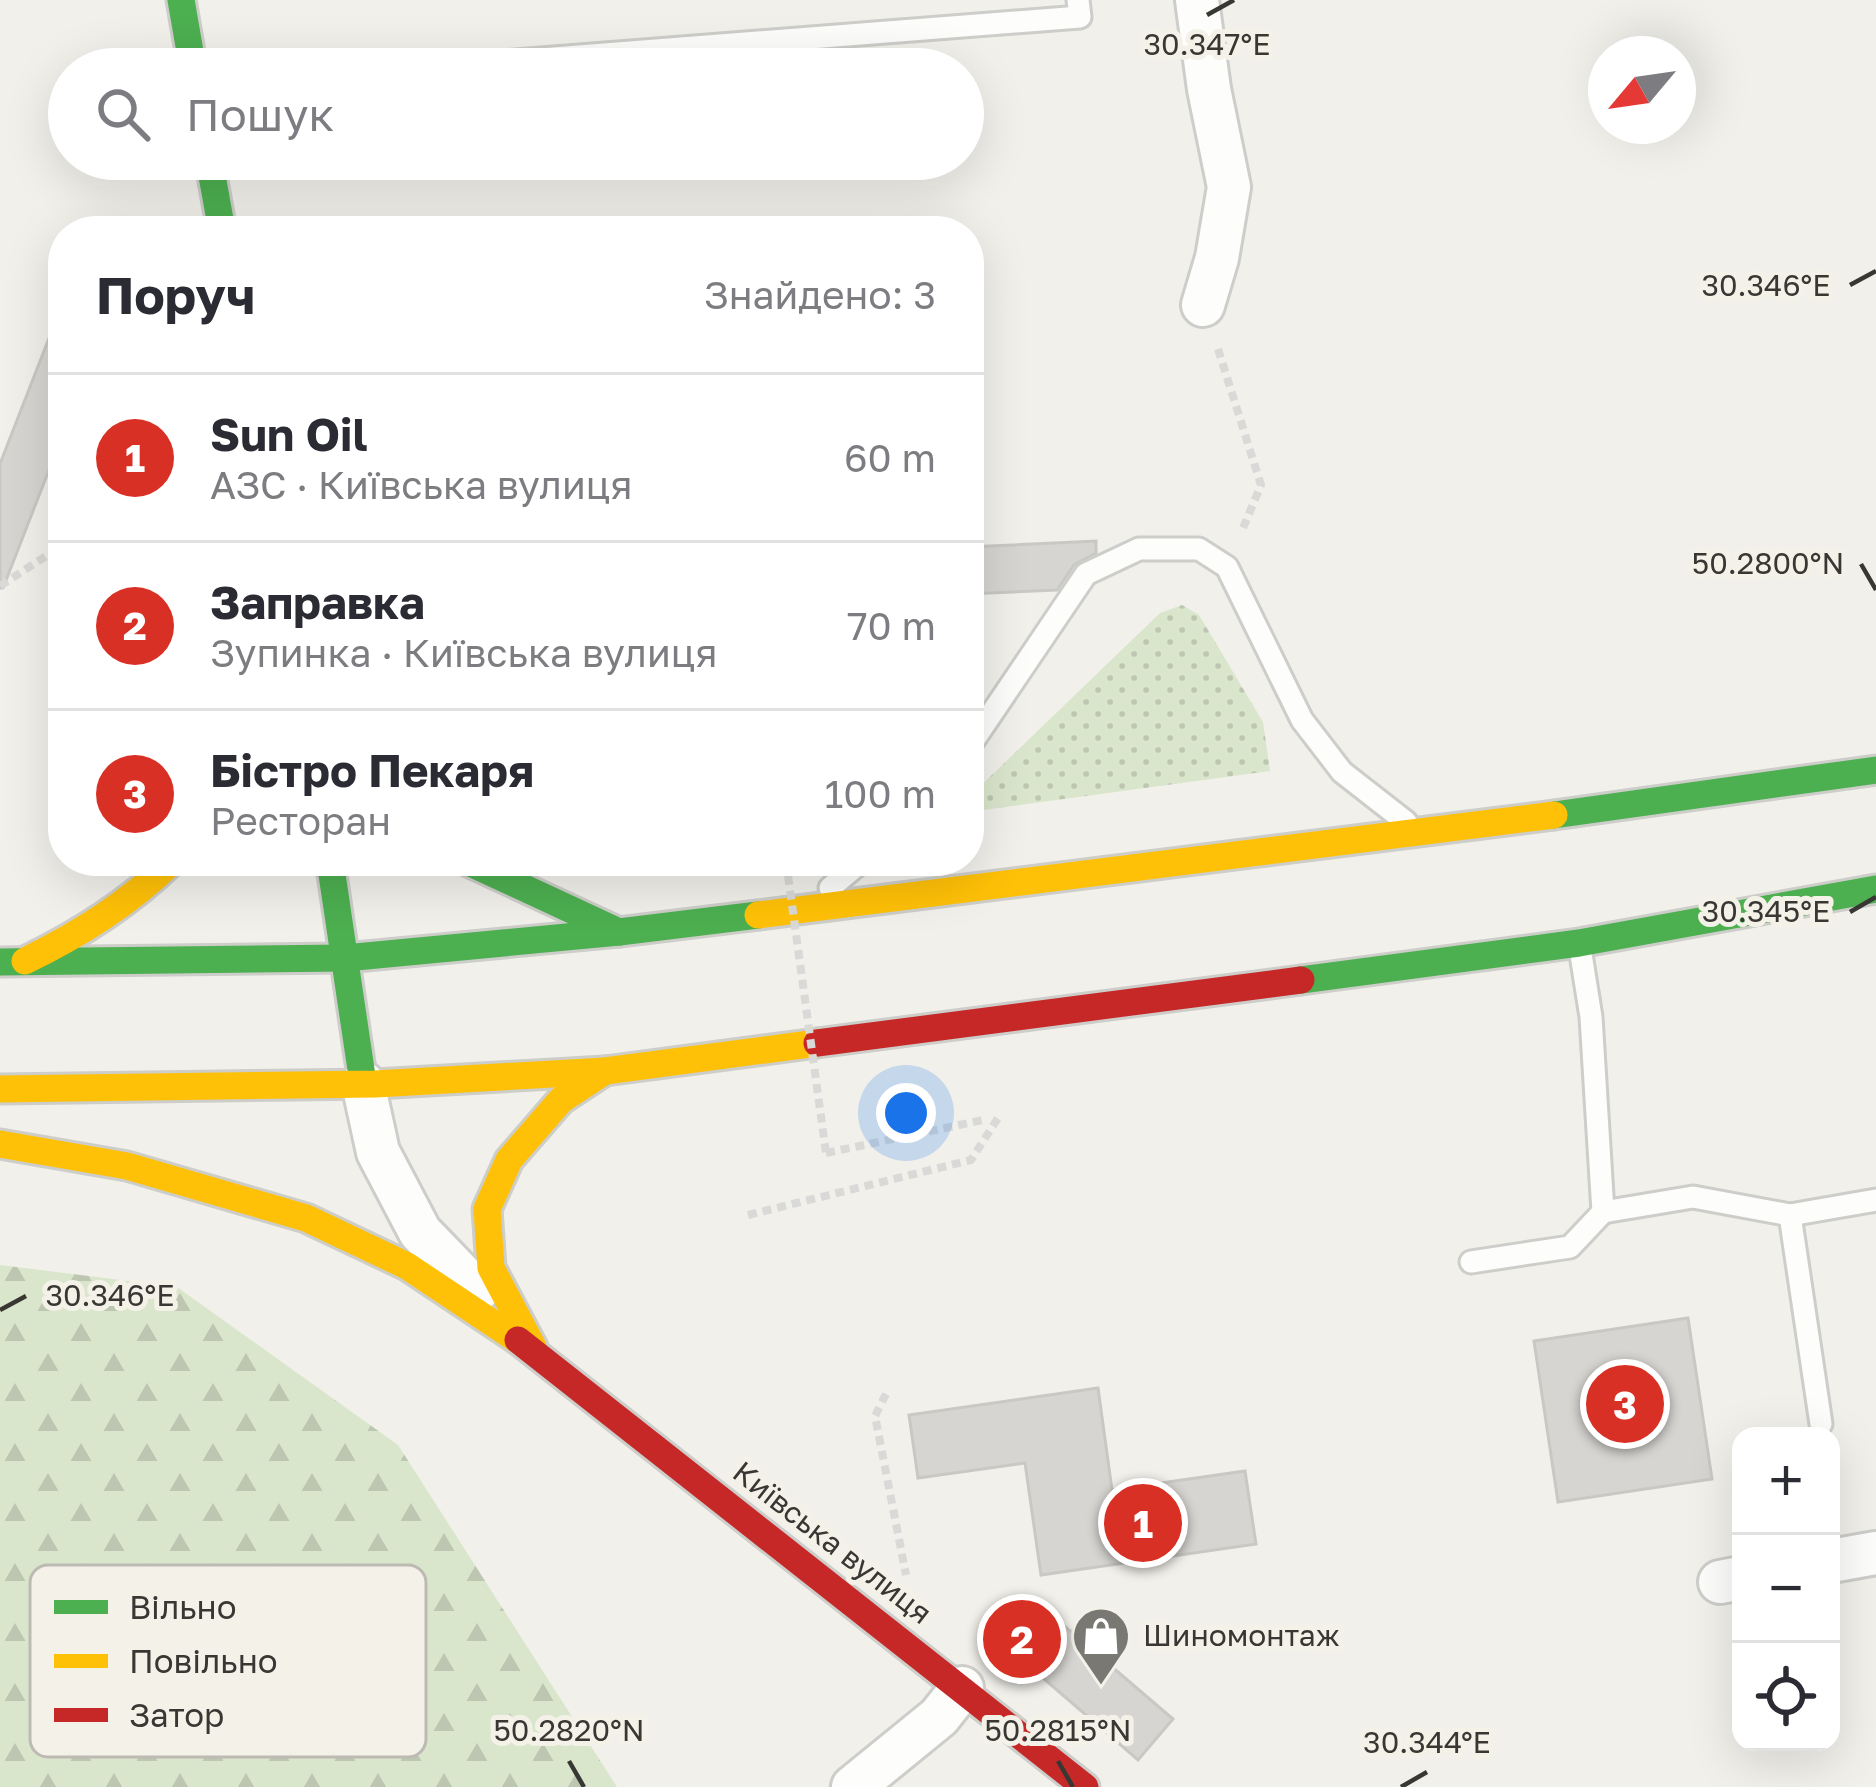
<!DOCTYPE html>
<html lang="uk">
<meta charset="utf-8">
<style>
:root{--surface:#fff;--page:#f7f7f7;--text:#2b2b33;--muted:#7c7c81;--line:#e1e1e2;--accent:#d93025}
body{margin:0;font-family:"Golos Text",sans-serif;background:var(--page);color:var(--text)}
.controls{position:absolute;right:36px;bottom:36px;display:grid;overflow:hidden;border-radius:24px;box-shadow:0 12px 48px #0002}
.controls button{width:108px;height:108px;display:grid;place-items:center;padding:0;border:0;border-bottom:3px solid var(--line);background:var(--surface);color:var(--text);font:60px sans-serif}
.compass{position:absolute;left:1588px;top:36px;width:108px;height:108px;border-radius:50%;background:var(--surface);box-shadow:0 12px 48px #0002;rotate:241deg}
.you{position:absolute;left:906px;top:1113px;width:42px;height:42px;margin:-30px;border:9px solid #fff;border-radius:50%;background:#1a73e8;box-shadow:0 0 0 18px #1a73e833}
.badge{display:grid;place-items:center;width:78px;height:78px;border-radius:50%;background:var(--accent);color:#fff;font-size:39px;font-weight:700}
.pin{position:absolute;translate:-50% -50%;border:6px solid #fff;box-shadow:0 3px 12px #0006}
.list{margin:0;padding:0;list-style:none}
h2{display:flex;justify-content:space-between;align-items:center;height:156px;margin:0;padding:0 48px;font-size:51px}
h2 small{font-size:39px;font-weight:400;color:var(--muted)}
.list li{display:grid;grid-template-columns:78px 1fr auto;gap:36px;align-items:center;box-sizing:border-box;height:168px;padding:0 48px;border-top:3px solid var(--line)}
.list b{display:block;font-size:45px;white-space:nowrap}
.list p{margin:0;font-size:39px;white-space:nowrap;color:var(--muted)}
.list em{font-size:39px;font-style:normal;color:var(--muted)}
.icon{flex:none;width:66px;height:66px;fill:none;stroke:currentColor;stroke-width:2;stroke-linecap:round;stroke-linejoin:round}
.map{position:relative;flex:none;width:1876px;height:1787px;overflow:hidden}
.search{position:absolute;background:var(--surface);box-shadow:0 12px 48px #0002;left:48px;top:48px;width:936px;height:132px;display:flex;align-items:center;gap:30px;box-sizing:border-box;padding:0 42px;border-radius:66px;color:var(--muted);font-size:45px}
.panel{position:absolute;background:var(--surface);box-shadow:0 12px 48px #0002;left:48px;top:216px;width:936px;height:660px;border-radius:48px}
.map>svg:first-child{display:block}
.grass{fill:url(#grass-dots)}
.forest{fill:url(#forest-firs)}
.building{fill:#d7d5d2;stroke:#cac8c5;stroke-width:3}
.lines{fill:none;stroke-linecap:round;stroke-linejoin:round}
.lane-casing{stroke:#cdcdc9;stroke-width:27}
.street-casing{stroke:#cdcdc9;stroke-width:48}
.fast-casing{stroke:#cdcdc9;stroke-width:33}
.slow-casing{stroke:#cdcdc9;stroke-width:33}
.jam-casing{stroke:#cdcdc9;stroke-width:33}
.path{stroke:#d9d9d7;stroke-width:8;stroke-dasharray:9 6;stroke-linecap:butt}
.lane{stroke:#fdfdfc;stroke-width:21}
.street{stroke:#fdfdfc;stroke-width:42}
.fast{stroke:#4caf50;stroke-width:27}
.slow{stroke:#ffc107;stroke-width:27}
.jam{stroke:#c62828;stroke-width:27}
.path-bridge{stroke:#d9d9d7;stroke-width:8;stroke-dasharray:9 6;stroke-linecap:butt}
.ticks{fill:none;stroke:#383733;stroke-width:4.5}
.labels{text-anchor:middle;stroke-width:10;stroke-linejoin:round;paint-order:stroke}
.street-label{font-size:30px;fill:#383733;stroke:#f4f2e8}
.poi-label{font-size:30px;fill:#383733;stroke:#f4f2e8;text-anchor:start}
.key{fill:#f4f2e8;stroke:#bcbab2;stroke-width:3}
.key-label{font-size:33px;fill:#383733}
.ticks-label{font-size:30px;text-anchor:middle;fill:#383733;stroke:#f4f2e8;stroke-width:10;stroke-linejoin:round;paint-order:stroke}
</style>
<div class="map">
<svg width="1876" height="1787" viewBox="0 0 1876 1787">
<defs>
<pattern id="grass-dots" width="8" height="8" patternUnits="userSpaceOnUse" patternTransform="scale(3)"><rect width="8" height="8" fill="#dae6cc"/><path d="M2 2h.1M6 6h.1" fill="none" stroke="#bcc6b0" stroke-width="1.8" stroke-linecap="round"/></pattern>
<pattern id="forest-firs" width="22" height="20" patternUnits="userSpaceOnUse" patternTransform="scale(3)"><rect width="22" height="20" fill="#dae6cc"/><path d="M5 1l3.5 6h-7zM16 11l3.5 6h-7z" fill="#bcc6b0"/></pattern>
</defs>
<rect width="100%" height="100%" fill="#f1f0eb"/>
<!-- grass -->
<path class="grass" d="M1182,605L1199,615L1263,722L1270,771L969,812V797L1160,613Z"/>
<!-- forest -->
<path class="forest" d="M0,1265L177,1287L398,1445L617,1787H0Z"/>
<!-- building -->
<g class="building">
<path d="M60,310H63V434L3,588H0V464Z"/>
<path d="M1096,541V553L1074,565L1057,590L969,594V547Z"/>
<path d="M1688,1318L1712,1479L1558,1502L1534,1341Z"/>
<path d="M1098,1388L1112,1490L1245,1471L1256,1544L1041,1575L1025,1463L918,1478L909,1415Z"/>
<path d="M1063,1625L1173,1719L1138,1760L1028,1665Z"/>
</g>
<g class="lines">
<defs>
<g id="lane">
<path d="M412,69L1080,17L1078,0"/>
<path d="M969,747L1086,574L1139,549H1199L1227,567L1302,720L1342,772L1406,822"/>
<path d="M830,888L862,861"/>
<path d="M1603,1212L1693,1197L1790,1215L1821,1424"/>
<path d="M1790,1215L1876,1200"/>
<path d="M1471,1262L1570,1247L1603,1212L1591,1017L1580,948"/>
</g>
<g id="street">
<path d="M1197,0L1209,89L1229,187L1217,258L1203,305"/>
<path d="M363,1083L378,1152L420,1232L477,1291"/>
<path d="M1831,1561L1876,1553"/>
<path d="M1720,1582L1741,1578"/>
<path d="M853,1787L939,1717L962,1688"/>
</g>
<g id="fast">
<path d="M181,0L193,69"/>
<path d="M209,159L222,231"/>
<path d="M1554,815L1876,770"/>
<path d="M330,861L363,1083"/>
<path d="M466,861L619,932"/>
<path d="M0,962L345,958L619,932L758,915"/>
<path d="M1301,980L1579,943L1876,889"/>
</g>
<g id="slow">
<path d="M758,915L1554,815"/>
<path d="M25,961C80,934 128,904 172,861"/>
<path d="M0,1089L375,1084L605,1071L817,1043"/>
<path d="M0,1144L127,1166L306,1218L407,1266L518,1340"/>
<path d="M533,1347L491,1268L487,1209L509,1160L561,1100L605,1071"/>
</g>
<g id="jam">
<path d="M817,1043L1301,980"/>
<path d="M518,1340L1085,1787"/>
</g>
</defs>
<!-- lane casing -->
<use href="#lane" class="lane-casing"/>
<!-- street casing -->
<use href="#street" class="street-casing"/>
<!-- fast casing -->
<use href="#fast" class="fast-casing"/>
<!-- slow casing -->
<use href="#slow" class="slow-casing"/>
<!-- jam casing -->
<use href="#jam" class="jam-casing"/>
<!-- path -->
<g class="path">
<path d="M1218,349L1261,485L1241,533"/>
<path d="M0,586L63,545"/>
<path d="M826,1153L983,1120"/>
<path d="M748,1215L971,1160L998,1118"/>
<path d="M886,1394L875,1416L906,1575"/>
</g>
<!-- lane -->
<use href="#lane" class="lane"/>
<!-- street -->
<use href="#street" class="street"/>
<!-- fast -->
<use href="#fast" class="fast"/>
<!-- slow -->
<use href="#slow" class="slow"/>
<!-- jam -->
<use href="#jam" class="jam"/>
<!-- path-bridge -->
<path class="path-bridge" d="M786,861L826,1153"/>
</g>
<!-- ticks -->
<path class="ticks" d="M1207,15L1234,0M1850,285L1876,271M1861,564L1876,590M1850,912L1876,897M0,1310L26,1296M569,1761L584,1787M1058,1761L1073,1787M1401,1787L1427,1772"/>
<!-- icons -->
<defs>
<symbol id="shop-pin" viewBox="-11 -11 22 30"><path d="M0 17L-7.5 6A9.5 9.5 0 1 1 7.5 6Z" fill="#797873" stroke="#f4f2e8"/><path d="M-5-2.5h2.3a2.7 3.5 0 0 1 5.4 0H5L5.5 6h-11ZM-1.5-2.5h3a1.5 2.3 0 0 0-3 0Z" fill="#fff"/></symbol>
</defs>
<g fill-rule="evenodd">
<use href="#shop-pin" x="1068" y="1603" width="66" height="90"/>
</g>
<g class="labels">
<!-- street labels -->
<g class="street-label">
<text transform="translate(832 1543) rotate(38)" y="10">Київська вулиця</text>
</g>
<!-- poi labels -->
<g class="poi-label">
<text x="1143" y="1646">Шиномонтаж</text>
</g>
</g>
<!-- legend -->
<rect x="30" y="1565" width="396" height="192" rx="18" class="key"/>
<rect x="54" y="1600" width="54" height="14" fill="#4caf50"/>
<rect x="54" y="1654" width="54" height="14" fill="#ffc107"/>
<rect x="54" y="1708" width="54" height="14" fill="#c62828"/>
<g class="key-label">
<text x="129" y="1619">Вільно</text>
<text x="129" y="1673">Повільно</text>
<text x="129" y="1727">Затор</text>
</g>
<g class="ticks-label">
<text x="1207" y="55">30.347°E</text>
<text x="1766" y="296">30.346°E</text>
<text x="1768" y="574">50.2800°N</text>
<text x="1766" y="922">30.345°E</text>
<text x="110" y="1306">30.346°E</text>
<text x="569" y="1741">50.2820°N</text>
<text x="1058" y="1741">50.2815°N</text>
<text x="1427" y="1753">30.344°E</text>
</g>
</svg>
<div class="controls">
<button>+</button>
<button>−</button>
<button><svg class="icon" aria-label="locate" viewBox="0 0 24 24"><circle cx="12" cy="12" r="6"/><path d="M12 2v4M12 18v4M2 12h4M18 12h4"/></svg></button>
</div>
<svg class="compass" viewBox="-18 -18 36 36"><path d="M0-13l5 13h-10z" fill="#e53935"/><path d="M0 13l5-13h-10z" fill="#7c7c81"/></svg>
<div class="you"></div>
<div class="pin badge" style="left:1143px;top:1523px">1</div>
<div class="pin badge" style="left:1022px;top:1639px">2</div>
<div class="pin badge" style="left:1625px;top:1404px">3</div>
<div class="search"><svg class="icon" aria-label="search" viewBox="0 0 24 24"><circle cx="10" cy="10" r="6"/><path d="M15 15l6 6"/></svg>Пошук</div>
<section class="panel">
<h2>Поруч<small>Знайдено: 3</small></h2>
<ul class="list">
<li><span class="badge">1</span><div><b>Sun Oil</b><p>АЗС · Київська вулиця</p></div><em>60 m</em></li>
<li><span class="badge">2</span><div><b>Заправка</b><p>Зупинка · Київська вулиця</p></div><em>70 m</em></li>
<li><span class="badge">3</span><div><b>Бістро Пекаря</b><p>Ресторан</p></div><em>100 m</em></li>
</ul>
</section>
</div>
